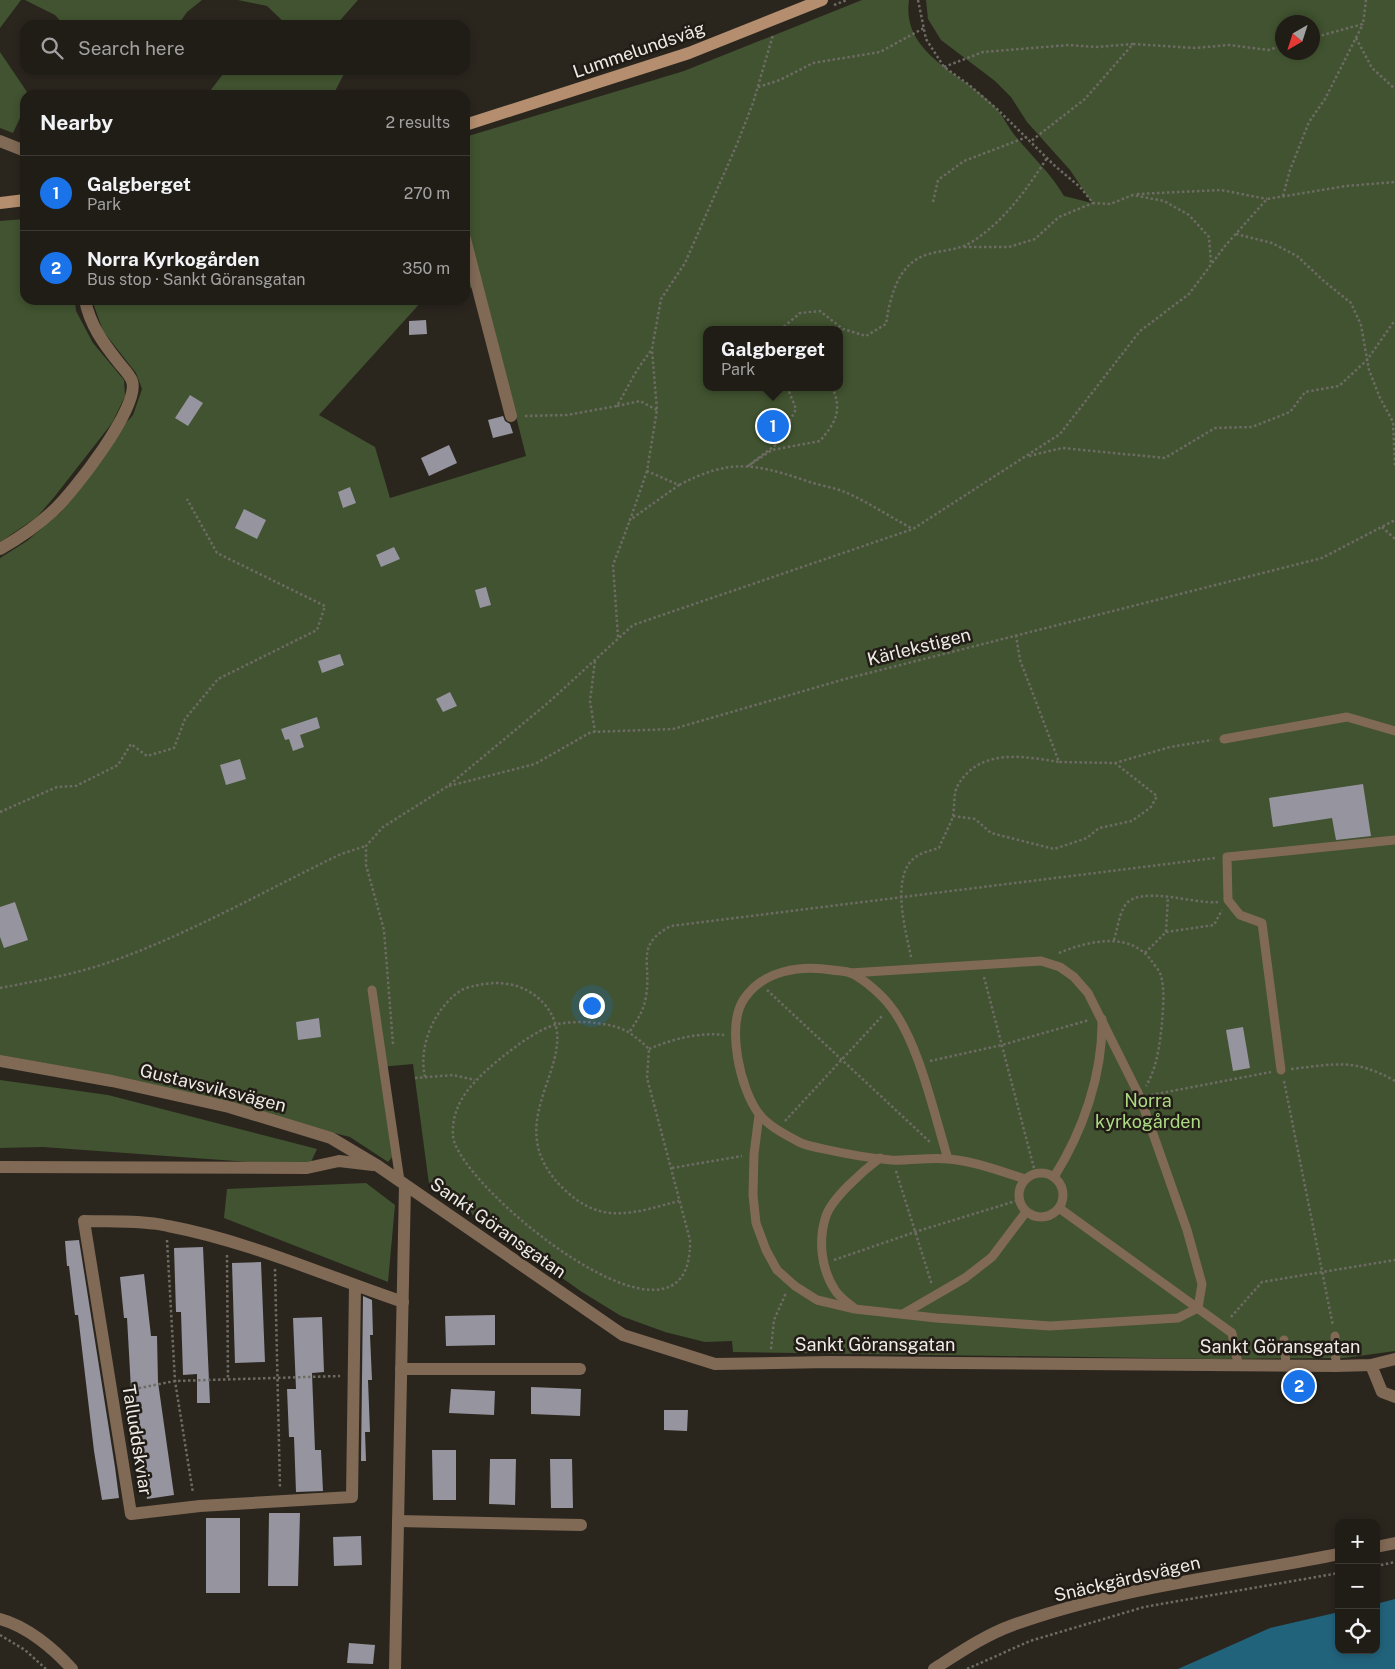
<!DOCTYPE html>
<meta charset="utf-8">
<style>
:root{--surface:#201c16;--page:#28251f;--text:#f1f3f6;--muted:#a2a1a1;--line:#3d3a35;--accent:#1a73e8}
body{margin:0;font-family:"Public Sans",sans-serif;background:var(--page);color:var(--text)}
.controls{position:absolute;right:15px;bottom:15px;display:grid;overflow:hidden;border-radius:10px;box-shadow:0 2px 8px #0003}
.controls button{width:45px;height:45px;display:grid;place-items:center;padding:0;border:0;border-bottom:1px solid var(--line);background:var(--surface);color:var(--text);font:25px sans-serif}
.compass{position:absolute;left:1275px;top:15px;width:45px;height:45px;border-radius:50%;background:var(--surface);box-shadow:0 2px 8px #0003;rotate:219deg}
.you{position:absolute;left:591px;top:1005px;width:18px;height:18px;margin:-12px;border:4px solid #fff;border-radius:50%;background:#1a73e8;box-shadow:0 0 0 8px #1a73e833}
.badge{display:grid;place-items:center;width:32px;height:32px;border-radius:50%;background:var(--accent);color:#fff;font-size:16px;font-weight:700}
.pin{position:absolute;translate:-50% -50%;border:2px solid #fff;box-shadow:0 1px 5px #0006}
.popup{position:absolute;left:703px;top:326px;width:140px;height:65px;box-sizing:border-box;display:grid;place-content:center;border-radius:10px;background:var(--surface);filter:drop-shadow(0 1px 4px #0005);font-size:16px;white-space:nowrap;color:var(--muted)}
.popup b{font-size:19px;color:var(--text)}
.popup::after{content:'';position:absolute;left:50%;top:100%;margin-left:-10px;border:10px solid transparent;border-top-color:var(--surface)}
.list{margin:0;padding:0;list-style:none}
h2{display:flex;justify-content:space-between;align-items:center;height:65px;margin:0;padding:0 20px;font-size:21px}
h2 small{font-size:16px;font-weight:400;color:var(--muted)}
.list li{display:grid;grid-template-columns:32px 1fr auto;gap:15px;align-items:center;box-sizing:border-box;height:75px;padding:0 20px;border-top:1px solid var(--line)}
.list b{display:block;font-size:19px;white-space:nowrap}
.list p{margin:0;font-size:16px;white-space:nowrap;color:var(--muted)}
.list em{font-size:16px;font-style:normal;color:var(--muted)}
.icon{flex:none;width:28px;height:28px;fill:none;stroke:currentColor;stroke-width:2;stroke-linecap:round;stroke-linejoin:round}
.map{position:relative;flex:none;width:1395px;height:1669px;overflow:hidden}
.search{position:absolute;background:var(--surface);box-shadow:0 2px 8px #0003;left:20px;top:20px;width:450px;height:55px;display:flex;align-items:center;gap:12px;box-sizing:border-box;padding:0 18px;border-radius:15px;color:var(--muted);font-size:19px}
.panel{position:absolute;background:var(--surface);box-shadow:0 2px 8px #0003;left:20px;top:90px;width:450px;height:215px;border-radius:15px}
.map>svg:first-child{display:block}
.green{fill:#415330;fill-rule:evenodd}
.water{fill:#22637c}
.building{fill:#95949f}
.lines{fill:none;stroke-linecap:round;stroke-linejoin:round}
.path{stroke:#6e6b64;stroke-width:2.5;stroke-dasharray:2.5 2.5;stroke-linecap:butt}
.service{stroke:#806955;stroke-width:9}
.minor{stroke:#806955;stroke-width:12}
.secondary{stroke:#b48e6e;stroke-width:12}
.labels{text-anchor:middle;stroke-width:5;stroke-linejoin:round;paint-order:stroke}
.street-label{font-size:18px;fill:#eeebe6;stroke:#211c15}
.park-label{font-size:18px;fill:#acd983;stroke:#211c15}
</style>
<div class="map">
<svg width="1395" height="1669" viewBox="0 0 1395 1669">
<rect width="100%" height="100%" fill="#2a261e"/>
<!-- green -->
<g class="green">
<path d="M0,0H21L0,28Z"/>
<path d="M25,0H202L187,12L178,25H64L55,15Z"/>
<path d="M238,0H358L336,25H287L267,6Z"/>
<path d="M862,0H909C901,56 966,74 996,108C1003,116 1007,125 1013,133C1030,155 1050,172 1064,196L1092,203L1070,170L1027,122L1011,97L995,81L941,40L928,19L926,0H1395V1351L1344,1358L1215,1359L733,1352L732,1341L705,1342L665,1332L621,1316L582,1292L429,1184L413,1064L380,1067L396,1153L388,1162L350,1137L104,1074L0,1055V558L27,541L61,512L106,445L133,415L142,389L136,373L103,331L92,300H423L319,415L375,447L390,498L526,456L483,285L465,289V137L684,71ZM1282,22H1312V52H1282ZM707,330H839V387H707Z"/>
<path d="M0,52L29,95H25V107L13,133L0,128Z"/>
<path d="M226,70H342L344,74L333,95H207Z"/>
<path d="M25,219V300H75L76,311L93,343L124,380L125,396L112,423L55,496L37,517L0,542V221Z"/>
<path d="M0,1080L108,1095L317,1149L310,1164L291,1165L43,1147L0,1148Z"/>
<path d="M366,1183L395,1205L388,1282L224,1218L227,1189Z"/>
</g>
<!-- water -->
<path class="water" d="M1395,1599V1669H1178L1270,1628L1339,1612V1650H1376V1604Z"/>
<!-- building -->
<g class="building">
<path d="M426,320L427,334L409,335V321Z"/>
<path d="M190,395L203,403L188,426L175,418Z"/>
<path d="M503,416L505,421L510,424L513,433L493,438L488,420Z"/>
<path d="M449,445L457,463L429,476L421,458Z"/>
<path d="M350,487L356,503L343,508L338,492Z"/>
<path d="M244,509L266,520L257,539L235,528Z"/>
<path d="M394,547L400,559L381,567L376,555Z"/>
<path d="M486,587L491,605L480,608L475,590Z"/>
<path d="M340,654L344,665L322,673L318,661Z"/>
<path d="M450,692L457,706L443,712L436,699Z"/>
<path d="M317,717L320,728L300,735L304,747L293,751L289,739L285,740L281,729Z"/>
<path d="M240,759L246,779L226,785L220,765Z"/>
<path d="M1363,784L1371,836L1336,840L1332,818L1273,827L1269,798Z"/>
<path d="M15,902L28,940L4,948L0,937V907Z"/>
<path d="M319,1018L321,1037L298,1040L296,1022Z"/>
<path d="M1243,1027L1250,1068L1233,1071L1226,1030Z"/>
<path d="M79,1240L115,1467L119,1498L102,1500L94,1451L78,1315H75L69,1266H67L65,1241Z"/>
<path d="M203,1247L210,1403H197V1374L183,1375L181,1312H176L174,1248Z"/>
<path d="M261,1262L265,1362L235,1363L232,1263Z"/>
<path d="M144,1274L151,1336H157L158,1382L174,1495L147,1499L131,1389L127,1318H124L120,1277Z"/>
<path d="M363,1296L372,1300L373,1335H370L372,1380H368L370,1432H365L366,1461H361Z"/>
<path d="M495,1315V1345L446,1346L445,1316Z"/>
<path d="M322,1317L324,1372L312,1373L315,1450H321L323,1491L296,1492L294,1437H289L287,1389H296L293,1318Z"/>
<path d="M531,1387L581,1389L580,1416L531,1414Z"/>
<path d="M451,1389L495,1391L494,1415L449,1413Z"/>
<path d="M664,1410H688L687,1431L664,1430Z"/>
<path d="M432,1450H456V1500H433Z"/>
<path d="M490,1459H516L515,1505L489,1504Z"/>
<path d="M550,1459H572L573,1508H551Z"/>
<path d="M269,1513H300L298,1586H268Z"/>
<rect x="206" y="1518" width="34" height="75"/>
<path d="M361,1536L362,1565L334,1566L333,1537Z"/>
<path d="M349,1643L375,1645L373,1664L347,1663Z"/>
</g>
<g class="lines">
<!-- path -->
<g class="path">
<path d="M918,0L926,39L944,67L968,84L997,109L1055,166L1080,187L1093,203L1110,204L1133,195L1164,201L1189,215L1209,237L1211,263"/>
<path d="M834,5L847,0"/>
<path d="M1312,38L1363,24L1366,0"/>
<path d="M1356,38L1372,68L1395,89"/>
<path d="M1133,44L1195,48L1229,45L1268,50L1282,46"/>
<path d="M944,67L983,52L1069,45L1096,47L1133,44L1085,99L1031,141"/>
<path d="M758,87L780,80L813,63L880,52L924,28"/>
<path d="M1137,194L1221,190L1267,199"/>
<path d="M1283,196L1290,170L1309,122L1325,99L1363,24"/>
<path d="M933,202L938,180L964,161L1027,137"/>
<path d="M1236,234L1272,243L1297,256L1325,282L1351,303L1361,325L1369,370L1380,398L1393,422L1395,467"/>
<path d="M964,247H1009L1035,239L1059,217L1093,203"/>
<path d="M780,330L800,313L820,311L843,329L866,336L886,324C890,297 898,262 929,254C943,250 958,250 970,243C1003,223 1027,189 1047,158"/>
<path d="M781,387L788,389L796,409L778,443L748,466L772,450L820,441C835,423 843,411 832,387"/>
<path d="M617,406L640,401L657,410"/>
<path d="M525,416L567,415L617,406L637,370L652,349L661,299L685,263L737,144L753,103L773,35"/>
<path d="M1029,456L1062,448L1165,458L1215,428L1252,427L1290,412L1305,392L1339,386L1367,360L1395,320"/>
<path d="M647,471L630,520L679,485L647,471L657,410L652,350"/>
<path d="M679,485C729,459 753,463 804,480C817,485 832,487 845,492C868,502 890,517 913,529"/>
<path d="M1382,527L1395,539"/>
<path d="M1016,635L1020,660L1059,762L1115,763L1170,747L1212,740"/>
<path d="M618,637L613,565L630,520"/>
<path d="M595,661L590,701L595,732"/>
<path d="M449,786L535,764L591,732L673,729L845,679L1322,558L1395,520"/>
<path d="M0,812L57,787L76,786L118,765L131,744L147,756L174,748L185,719L218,679L317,630L325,606L217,553L187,499"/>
<path d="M953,816L975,819L991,833L1054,849L1087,838L1099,828L1132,821L1151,807L1157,796L1115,763"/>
<path d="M1166,932L1214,925L1222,910"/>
<path d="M1114,940C1117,930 1119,916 1124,907C1137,883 1195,905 1218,902"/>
<path d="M1059,953C1088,941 1129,931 1151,960C1154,965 1160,971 1161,976C1165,991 1163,1008 1162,1023C1160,1043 1157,1068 1146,1086"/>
<path d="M1145,953L1166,932L1168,897"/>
<path d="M911,957C906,932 892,883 911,861C918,853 929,851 939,848C943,837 950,826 953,816C955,806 953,793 958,785C980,748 1023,756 1059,762"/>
<path d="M984,977L1035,1172"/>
<path d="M0,988C36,981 72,975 107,963C188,935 264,891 341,854L366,846"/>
<path d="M767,990L930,1142"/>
<path d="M588,1022C619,1026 626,1027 649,1049L647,1078L690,1240C693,1380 457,1186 453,1136C451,1107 468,1087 488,1069C505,1054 536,1029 558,1024C568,1022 579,1022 588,1022Z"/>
<path d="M630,1031C638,1019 644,1010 646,996C652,964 634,945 671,926L1215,858"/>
<path d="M393,1044L384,930L366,865V846L383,827L448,786L549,702L633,625L913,529L1060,434L1140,331L1189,294L1225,246L1267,199L1346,186L1395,182"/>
<path d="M649,1049C673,1039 698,1032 724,1035"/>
<path d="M930,1061L1002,1045L1089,1020"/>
<path d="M1291,1069C1336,1064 1354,1058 1395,1081"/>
<path d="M425,1077C418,1046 434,1009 460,991C464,988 470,987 474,986C501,979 528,984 546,1006C589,1061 490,1121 566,1191C603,1226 636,1212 679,1201"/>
<path d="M415,1078L453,1075L475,1080"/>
<path d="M1284,1081L1333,1326"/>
<path d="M1151,1095L1271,1072"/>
<path d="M785,1121L883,1015"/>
<path d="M672,1168L742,1156"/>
<path d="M896,1171L932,1285"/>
<path d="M167,1240L175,1381L193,1493"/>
<path d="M227,1255L228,1380"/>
<path d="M834,1260L915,1232L1019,1200"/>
<path d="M275,1269L280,1488"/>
<path d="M1231,1317L1262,1282L1395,1260"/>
<path d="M771,1349L774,1320L786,1293"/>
<path d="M124,1391L175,1381L340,1376"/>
<path d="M1376,1566L1395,1562"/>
<path d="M0,1635L25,1650L46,1669"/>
<path d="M967,1669L1030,1641L1144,1607L1339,1573"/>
</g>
<!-- service -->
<g class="service">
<path d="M1224,739L1347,717L1395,731"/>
<path d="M372,990L400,1181"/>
<path d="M1281,1070L1262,923L1240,915L1228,900L1227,857L1395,840"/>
<path d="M759,1115L754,1154L753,1195L756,1223L766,1250L777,1270L795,1286L817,1300L855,1309L936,1318L1050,1326L1178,1318L1198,1308L1202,1284L1187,1230L1140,1097L1088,993L1074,977L1060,967L1041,961L850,973"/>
<path d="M948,1159C934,1114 919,1043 891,1007C882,995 865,980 851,973C846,971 838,971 832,970C801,965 763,970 744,999C726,1026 740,1089 759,1114C768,1126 786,1135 799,1142C806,1146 816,1147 824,1149C846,1154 869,1158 891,1160C910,1161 929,1157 948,1159C974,1161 1000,1171 1025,1179"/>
<circle cx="1041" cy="1195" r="22"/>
<path d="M1054,1177C1083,1131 1103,1074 1102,1019"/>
<path d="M1059,1208L1232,1333L1238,1364"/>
<path d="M854,1308C848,1303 839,1297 835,1290C821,1269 818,1240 826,1216C832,1198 864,1170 880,1158"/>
<path d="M903,1314L965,1278L992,1257L1026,1212"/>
<path d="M1335,1336L1336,1366"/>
<path d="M1284,1340L1286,1365"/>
</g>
<!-- minor -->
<g class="minor">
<path d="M0,141L25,151"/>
<path d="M465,239L511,416"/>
<path d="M0,549C19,538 37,526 53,511C72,494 141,406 132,381C130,375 123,368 119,363C103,343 90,325 85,300"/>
<path d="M0,1061L112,1081L229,1107L331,1138L378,1166L623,1335L715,1364L829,1362L1336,1366L1371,1365L1395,1359"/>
<path d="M0,1167L307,1168L339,1161L373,1165"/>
<path d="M355,1286L352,1497L200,1506L131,1514L84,1221C111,1222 141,1220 168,1226C248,1241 326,1276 403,1302"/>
<path d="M1371,1365L1382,1392L1395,1397"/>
<path d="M401,1369H580"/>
<path d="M398,1521L581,1525"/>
<path d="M1376,1547L1395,1543"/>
<path d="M0,1619C27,1626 54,1649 72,1669"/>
<path d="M395,1669L405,1185"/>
<path d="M934,1669C959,1653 985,1635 1013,1625C1118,1587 1230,1576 1339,1554"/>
</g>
<!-- secondary -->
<g class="secondary">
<path d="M465,125L689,53L822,0"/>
<path d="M0,203L25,200"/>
</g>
</g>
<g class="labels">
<!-- street labels -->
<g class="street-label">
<text transform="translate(639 50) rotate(-19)" y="6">Lummelundsväg</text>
<text transform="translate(919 647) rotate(-14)" y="6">Kärlekstigen</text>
<text transform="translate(213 1088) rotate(14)" y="6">Gustavsviksvägen</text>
<text transform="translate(498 1228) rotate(35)" y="6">Sankt Göransgatan</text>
<text x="875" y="1351">Sankt Göransgatan</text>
<text x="1280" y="1353">Sankt Göransgatan</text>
<text transform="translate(137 1440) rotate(81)" y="6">Talluddskviar</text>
<text transform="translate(1127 1579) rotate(-13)" y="6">Snäckgärdsvägen</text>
</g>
<!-- park labels -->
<g class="park-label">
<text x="1148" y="1107">Norra<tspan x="1148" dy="21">kyrkogården</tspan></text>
</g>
</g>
</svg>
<div class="controls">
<button>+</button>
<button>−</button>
<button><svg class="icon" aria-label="locate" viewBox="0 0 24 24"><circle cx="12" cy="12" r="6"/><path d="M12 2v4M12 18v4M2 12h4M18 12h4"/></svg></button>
</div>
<svg class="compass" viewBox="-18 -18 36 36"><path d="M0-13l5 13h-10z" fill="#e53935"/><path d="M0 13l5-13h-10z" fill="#a2a1a1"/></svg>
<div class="you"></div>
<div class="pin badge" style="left:773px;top:426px">1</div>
<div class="popup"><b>Galgberget</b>Park</div>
<div class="pin badge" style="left:1299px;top:1386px">2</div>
<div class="search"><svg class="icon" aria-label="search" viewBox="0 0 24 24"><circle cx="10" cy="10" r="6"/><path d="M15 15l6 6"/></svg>Search here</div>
<section class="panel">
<h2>Nearby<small>2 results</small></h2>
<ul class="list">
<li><span class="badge">1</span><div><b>Galgberget</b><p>Park</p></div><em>270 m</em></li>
<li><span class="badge">2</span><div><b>Norra Kyrkogården</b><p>Bus stop · Sankt Göransgatan</p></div><em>350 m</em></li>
</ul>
</section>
</div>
